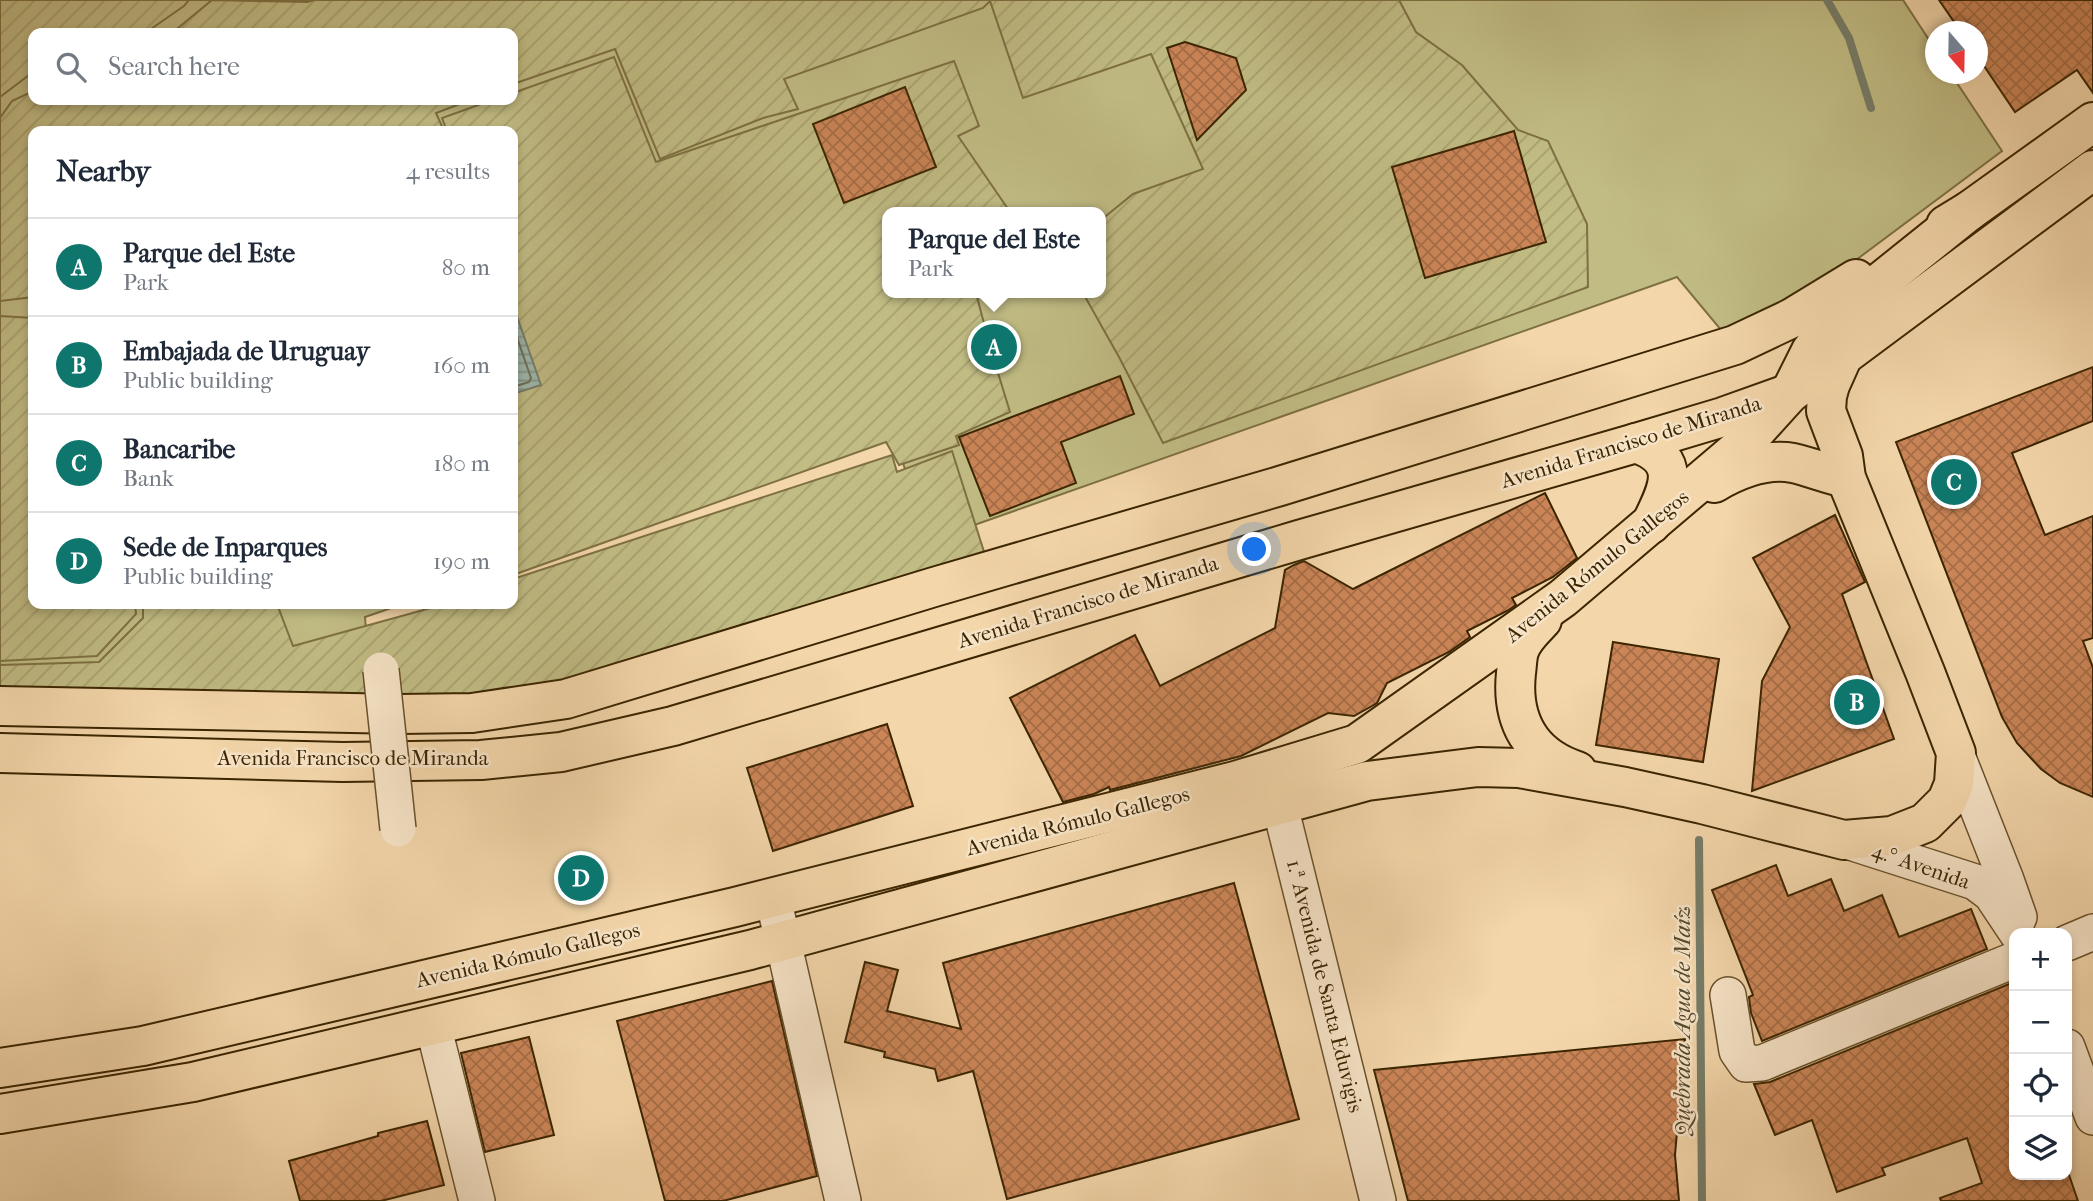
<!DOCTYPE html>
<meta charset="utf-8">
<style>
:root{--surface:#fff;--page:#f2f2f3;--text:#1f2937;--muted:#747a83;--line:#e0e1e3;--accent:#0f766e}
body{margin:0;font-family:"IM FELL French Canon",serif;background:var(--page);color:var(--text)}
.controls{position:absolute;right:21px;bottom:21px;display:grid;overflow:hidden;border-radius:14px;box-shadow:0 4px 10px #0003}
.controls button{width:63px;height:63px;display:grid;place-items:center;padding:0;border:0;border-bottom:2px solid var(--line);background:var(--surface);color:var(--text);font:35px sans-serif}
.compass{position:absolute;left:1925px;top:21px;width:63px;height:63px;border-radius:50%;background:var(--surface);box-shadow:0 4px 10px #0003;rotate:160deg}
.you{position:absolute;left:1255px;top:550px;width:24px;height:24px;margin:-18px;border:5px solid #fff;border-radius:50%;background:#1a73e8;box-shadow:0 0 0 10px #1a73e833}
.badge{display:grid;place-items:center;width:46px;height:46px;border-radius:50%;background:var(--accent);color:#fff;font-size:23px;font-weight:700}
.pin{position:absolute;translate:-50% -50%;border:4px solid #fff;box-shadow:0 2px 7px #0006}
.popup{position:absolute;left:882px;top:207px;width:224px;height:91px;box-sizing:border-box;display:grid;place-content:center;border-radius:14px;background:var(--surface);filter:drop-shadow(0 2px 5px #0005);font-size:23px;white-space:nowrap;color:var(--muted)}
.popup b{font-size:26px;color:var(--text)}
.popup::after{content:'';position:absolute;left:50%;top:100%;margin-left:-14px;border:14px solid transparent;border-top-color:var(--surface)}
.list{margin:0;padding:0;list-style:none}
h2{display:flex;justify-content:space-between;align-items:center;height:91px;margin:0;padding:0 28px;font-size:30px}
h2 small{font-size:23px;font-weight:400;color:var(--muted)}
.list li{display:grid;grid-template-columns:46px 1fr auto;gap:21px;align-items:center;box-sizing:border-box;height:98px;padding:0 28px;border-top:2px solid var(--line)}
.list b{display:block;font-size:26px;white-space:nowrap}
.list p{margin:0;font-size:23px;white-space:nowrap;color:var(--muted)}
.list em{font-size:23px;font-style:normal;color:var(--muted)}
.icon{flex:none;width:38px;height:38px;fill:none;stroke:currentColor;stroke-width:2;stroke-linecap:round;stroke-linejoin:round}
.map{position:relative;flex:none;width:2093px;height:1201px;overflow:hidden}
.search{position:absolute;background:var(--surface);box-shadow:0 4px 10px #0003;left:28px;top:28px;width:490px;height:77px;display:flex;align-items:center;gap:18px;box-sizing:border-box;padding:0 24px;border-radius:14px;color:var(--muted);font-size:26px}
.panel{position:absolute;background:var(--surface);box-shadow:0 4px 10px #0003;left:28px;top:126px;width:490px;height:483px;border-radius:14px}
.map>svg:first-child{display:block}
.green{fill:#c1bc84;stroke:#7e7042;stroke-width:2;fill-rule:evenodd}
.garden{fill:url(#garden-furrows);stroke:#7e7042;stroke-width:2}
.water{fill:url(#water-rules);stroke:#767d69;stroke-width:2}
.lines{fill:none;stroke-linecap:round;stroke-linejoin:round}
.shore{stroke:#6c6e58;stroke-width:2}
.stream{stroke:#767d69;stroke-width:8}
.building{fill:url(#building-cross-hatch);stroke:#3b2501;stroke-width:2}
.minor-casing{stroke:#69512b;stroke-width:38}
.major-casing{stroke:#3b2501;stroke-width:42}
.minor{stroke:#f7e4c8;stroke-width:35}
.major{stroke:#f3d6aa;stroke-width:38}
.minor-bridge-casing{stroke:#69512b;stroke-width:38;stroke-linecap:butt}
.minor-bridge{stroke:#f7e4c8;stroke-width:35}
.labels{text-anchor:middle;stroke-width:5;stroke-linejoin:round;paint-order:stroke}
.street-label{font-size:21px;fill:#3b2501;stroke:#f7e4c8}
.water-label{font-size:23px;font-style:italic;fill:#544a2c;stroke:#f7e4c8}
</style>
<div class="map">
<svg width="2093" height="1201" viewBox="0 0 2093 1201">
<defs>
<pattern id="garden-furrows" width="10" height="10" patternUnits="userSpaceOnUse" patternTransform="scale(1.75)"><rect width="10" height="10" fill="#c1bc84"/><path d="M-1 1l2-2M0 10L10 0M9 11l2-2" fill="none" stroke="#a7a170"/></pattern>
<pattern id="water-rules" width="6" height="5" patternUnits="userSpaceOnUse" patternTransform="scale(1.75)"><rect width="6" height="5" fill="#9db8af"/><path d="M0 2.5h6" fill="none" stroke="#81958c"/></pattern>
<pattern id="building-cross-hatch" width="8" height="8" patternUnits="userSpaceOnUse" patternTransform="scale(1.75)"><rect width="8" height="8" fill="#cb8557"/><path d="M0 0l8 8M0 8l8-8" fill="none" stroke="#a66d46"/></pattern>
</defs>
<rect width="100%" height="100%" fill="#f3d6aa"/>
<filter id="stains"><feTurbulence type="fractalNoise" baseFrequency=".00286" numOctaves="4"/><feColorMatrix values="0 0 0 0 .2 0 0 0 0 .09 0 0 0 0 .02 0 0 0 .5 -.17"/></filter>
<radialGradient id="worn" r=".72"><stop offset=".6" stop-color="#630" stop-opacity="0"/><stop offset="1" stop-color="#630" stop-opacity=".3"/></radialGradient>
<!-- green -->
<path class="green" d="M0,0H1903L1935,49L1936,74H1951L2002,151L1860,257L1812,288L1726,336L1677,277L929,541L892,430L513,131H33V604H403L365,617L371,696L0,675ZM33,33H513V100H33ZM887,212H1101V293H887Z"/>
<!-- garden -->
<g class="garden">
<path d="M0,0H189L184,6L145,33H33V72L0,97Z"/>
<path d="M212,0L307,2L315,0H1399L1416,32L1462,65L1518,130L1548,141L1587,224L1588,287L1163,443L1119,357L1083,293H1101V220L1133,194L1203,169L1151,54L1023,98L990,1L983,8L784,79L798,109L763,118L660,159L615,49L513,84V33H172Z"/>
<path d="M614,57L656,162L954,61L979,126L958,136L1008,209L1004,212H887V293H976L991,350L1010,412L956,436L959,445L899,465L886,442L513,575V131H447L442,118L492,100H513V93Z"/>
<path d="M33,91V100H470L436,113L444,131H33V297L0,301V118L12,101Z"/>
<path d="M0,316L33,318V604H135L136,614L97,656L0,661Z"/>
<path d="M952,451L986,558L564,692L458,703L0,694V665L99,662L143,618V604H277L293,646L445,604H513V579L892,455L897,472Z"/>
</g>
<!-- water -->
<path class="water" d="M513,305L541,385L513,394Z"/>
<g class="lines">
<!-- shore -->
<path class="shore" d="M513,326L531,378L529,382L513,387"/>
<!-- stream -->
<g class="stream">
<path d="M1827,0L1849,38L1871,108"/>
<path d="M1699,840L1702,1201"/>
</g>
</g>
<!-- building -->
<g class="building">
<path d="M1939,0H2093V93L2077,70L2015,112L1978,57V32H1961Z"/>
<path d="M1185,42L1236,58L1246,90L1197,140L1167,48Z"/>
<path d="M905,87L936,167L844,203L813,124Z"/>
<path d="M1514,131L1546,242L1425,278L1392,167Z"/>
<path d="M2093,367V421L2012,453L2045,535L2093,516V638L2083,641L2093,668V797L2060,783L2041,769L2017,743L2002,717L1896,442Z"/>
<path d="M1120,376L1134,414L1061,442L1076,483L990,516L959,437Z"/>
<path d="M1545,493L1577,558L1553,577L1512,598L1516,605L1507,611L1467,631L1470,637L1449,652L1387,683L1377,703L1372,706L1354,716L1328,713L1241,756L1110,790L1109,787L1094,794L1063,802L1010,698L1135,635L1160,686L1275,628L1285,570L1294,565L1304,561L1353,589Z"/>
<path d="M1835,515L1865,582L1842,594L1894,739L1752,791L1762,681L1790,627L1753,558Z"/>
<path d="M1613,642L1719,659L1703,762L1596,745Z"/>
<path d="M887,724L913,806L773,851L747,768Z"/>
<path d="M1776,865L1788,896L1831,879L1844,911L1882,895L1899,937L1971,909L1987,949L1762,1041L1751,1013L1749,997L1753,995L1712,890Z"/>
<path d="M1234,883L1299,1119L1007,1199L973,1071L938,1081L935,1069L884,1057L885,1052L845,1042L865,962L898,970L887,1011L961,1029L943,963Z"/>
<path d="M772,981L817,1176L723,1201H665L617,1021Z"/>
<path d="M2014,982V1175H2069L2078,1201H1941L1940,1198L1982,1183L1967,1138L1882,1168L1885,1175L1837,1192L1812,1120L1775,1135L1754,1084L1770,1082Z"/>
<path d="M529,1037L554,1135L485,1152L461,1053Z"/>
<path d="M1685,1039L1675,1155L1679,1201H1408L1374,1070Z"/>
<path d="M427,1121L444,1185L381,1201H300L289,1161L378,1136V1133Z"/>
</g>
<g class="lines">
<defs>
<g id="minor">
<path d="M1956,753L2006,880L2019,917"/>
<path d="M1272,778L1280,806L1378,1201"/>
<path d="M1844,840L1975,882L1991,894L2017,933"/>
<path d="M773,898L843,1201"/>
<path d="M2067,943L2093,932"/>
<path d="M1728,995L1737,1051L1746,1064L1762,1063L2014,960"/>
<path d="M433,1025L477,1201"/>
<path d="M2067,1047L2093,1117"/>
</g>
<g id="major">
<path d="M1946,225L1969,211L2093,122"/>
<path d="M1636,443C1684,460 1668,489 1651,524"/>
<path d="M1714,483C1738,469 1765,458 1793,463C1811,467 1827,474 1846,478"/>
<path d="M1542,620C1534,629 1523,638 1519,651C1517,658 1517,666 1516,673C1511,720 1530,756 1577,771"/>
<path d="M0,706L400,714L472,713L566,699L934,587L1280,486L1735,345L1792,318L1856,279"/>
<path d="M0,753L343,762L481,760L561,752L673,726L1299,540L1636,443L1723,417L1790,393L1843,356L2093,170"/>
<path d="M0,1068L143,1046L735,907L1235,781L1357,744L1563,598L1742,446L1790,393L1811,351L1838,316L1969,211"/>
<path d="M0,1114L193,1082L750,950L1367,781L1478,767L1519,768L1625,787L1702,804L1844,840L1892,836L1925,823L1947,801L1954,784L1956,753L1925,672L1846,478L1843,456L1826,411L1827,396L1830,385L1843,356"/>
</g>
</defs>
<!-- minor casing -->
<use href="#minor" class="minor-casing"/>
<!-- major casing -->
<use href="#major" class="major-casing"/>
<!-- minor -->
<use href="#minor" class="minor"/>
<!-- major -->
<use href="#major" class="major"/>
<defs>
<path id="minor-bridge" d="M381,670L398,829"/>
</defs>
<!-- minor-bridge casing -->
<use href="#minor-bridge" class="minor-bridge-casing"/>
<!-- minor-bridge -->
<use href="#minor-bridge" class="minor-bridge"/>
</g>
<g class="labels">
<!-- street labels -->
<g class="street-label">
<text transform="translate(1631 442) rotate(-17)" y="7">Avenida Francisco de Miranda</text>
<text transform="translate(1597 566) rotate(-39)" y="7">Avenida Rómulo Gallegos</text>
<text transform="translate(1088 602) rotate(-17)" y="7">Avenida Francisco de Miranda</text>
<text x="353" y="765">Avenida Francisco de Miranda</text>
<text transform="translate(1078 821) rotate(-14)" y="7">Avenida Rómulo Gallegos</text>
<text transform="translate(1921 866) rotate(19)" y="7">4.° Avenida</text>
<text transform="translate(528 955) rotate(-13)" y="7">Avenida Rómulo Gallegos</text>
<text transform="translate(1325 986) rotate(76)" y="7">1.ª Avenida de Santa Eduvigis</text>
</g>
<!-- water labels -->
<g class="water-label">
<text transform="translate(1682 1021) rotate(-90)" y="8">Quebrada Agua de Maíz</text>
</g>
</g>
<rect width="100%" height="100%" filter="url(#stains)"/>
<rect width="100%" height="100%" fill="url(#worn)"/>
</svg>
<div class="controls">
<button>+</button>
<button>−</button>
<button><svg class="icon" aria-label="locate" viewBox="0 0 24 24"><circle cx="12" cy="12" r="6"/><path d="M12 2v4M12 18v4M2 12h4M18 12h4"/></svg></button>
<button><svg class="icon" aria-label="layers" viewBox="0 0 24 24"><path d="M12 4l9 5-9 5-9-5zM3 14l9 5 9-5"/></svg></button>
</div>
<svg class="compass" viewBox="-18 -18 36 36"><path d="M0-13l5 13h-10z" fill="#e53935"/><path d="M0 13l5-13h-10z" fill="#747a83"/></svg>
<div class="you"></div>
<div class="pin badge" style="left:994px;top:347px">A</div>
<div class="popup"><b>Parque del Este</b>Park</div>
<div class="pin badge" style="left:1857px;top:702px">B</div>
<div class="pin badge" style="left:1954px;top:482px">C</div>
<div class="pin badge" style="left:581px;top:878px">D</div>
<div class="search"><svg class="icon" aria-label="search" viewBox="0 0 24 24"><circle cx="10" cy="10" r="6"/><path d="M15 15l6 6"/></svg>Search here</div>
<section class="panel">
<h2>Nearby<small>4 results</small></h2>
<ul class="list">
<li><span class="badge">A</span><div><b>Parque del Este</b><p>Park</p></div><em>80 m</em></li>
<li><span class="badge">B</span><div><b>Embajada de Uruguay</b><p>Public building</p></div><em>160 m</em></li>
<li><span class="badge">C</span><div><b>Bancaribe</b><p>Bank</p></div><em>180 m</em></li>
<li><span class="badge">D</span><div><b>Sede de Inparques</b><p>Public building</p></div><em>190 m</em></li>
</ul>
</section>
</div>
